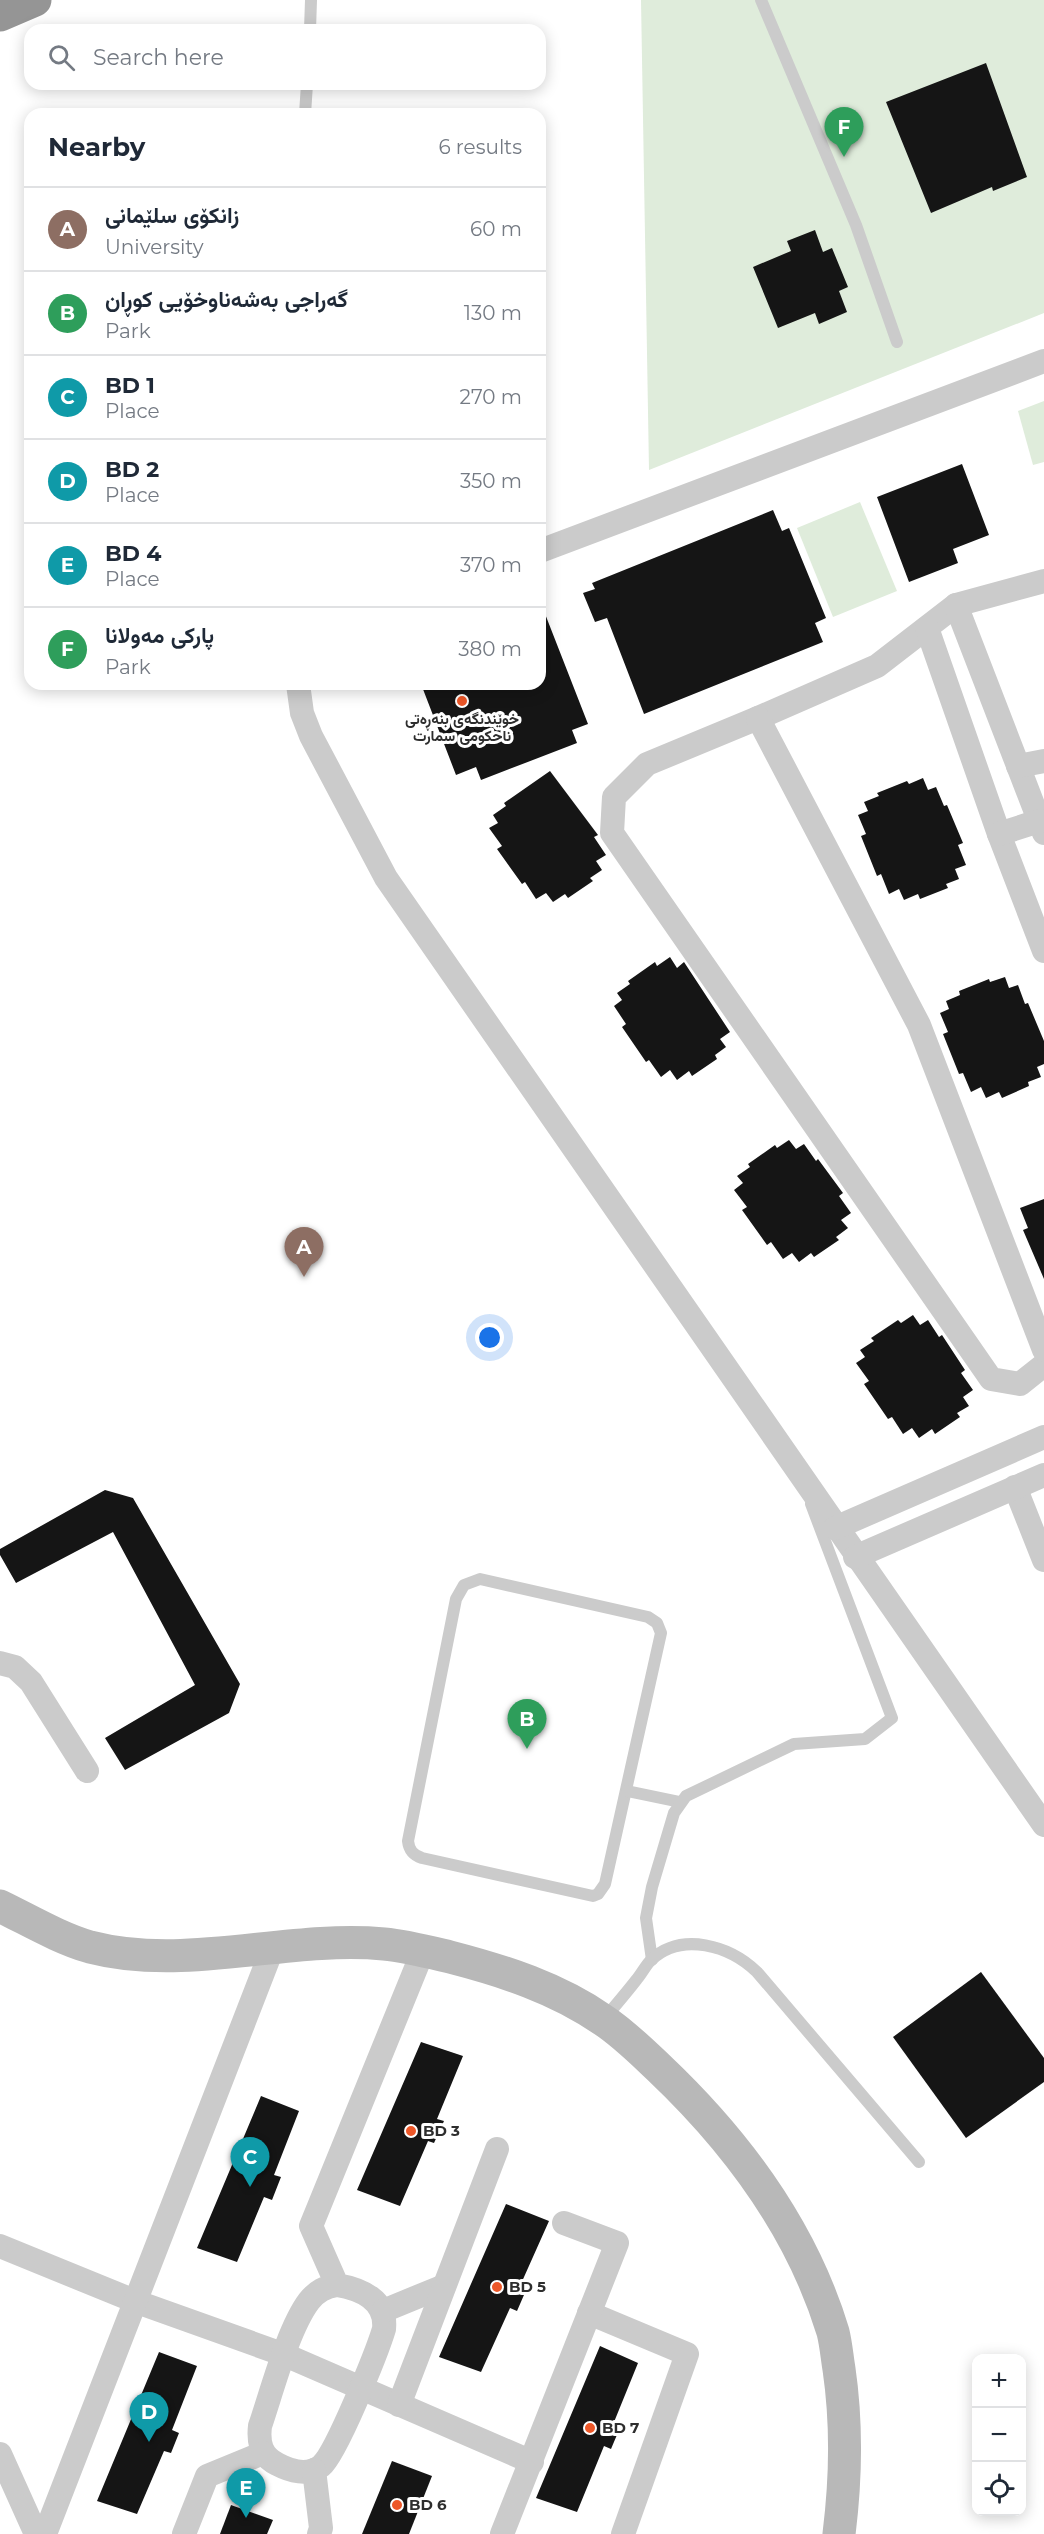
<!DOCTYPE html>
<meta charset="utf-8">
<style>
:root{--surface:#fff;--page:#f6f6f7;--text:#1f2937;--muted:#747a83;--line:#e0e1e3;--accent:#1a73e8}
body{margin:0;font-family:Montserrat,Vazirmatn,sans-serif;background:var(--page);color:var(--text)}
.controls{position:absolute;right:18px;bottom:18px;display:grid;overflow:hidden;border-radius:12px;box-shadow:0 3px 15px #0003}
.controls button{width:54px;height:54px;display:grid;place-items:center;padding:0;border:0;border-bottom:2px solid var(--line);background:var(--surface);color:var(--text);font:30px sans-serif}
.you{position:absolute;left:490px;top:1338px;width:21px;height:21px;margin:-15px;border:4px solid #fff;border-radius:50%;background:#1a73e8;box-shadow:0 0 0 9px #1a73e833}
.badge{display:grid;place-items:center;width:39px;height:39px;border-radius:50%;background:var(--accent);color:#fff;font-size:20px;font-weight:700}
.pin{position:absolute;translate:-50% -50px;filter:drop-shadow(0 2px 3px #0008)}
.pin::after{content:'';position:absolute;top:32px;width:21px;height:18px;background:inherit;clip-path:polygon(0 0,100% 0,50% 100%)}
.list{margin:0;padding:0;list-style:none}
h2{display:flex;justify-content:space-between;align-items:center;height:78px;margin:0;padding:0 24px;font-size:26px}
h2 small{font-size:20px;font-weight:400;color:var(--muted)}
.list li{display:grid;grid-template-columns:39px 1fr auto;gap:18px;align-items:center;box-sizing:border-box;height:84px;padding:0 24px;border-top:2px solid var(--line)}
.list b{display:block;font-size:22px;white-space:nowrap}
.list p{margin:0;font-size:20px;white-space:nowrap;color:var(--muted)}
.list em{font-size:20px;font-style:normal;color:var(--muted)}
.icon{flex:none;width:33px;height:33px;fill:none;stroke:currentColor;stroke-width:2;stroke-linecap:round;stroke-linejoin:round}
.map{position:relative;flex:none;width:1044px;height:2534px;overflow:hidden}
.search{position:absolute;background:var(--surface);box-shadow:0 3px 15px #0003;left:24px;top:24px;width:522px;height:66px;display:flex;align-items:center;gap:15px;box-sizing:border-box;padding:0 21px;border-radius:18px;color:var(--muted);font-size:22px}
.panel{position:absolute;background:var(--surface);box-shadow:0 3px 15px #0003;left:24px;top:108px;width:522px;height:582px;border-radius:18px}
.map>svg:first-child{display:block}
.green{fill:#dfecdb}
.building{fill:#151515}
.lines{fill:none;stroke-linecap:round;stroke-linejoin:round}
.lane{stroke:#cbcbcb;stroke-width:12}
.street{stroke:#cbcbcb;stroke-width:24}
.secondary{stroke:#b8b8b8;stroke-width:33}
.highway{stroke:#959595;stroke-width:33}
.poi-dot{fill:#ed5728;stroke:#fff;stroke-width:2}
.labels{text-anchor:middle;stroke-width:6;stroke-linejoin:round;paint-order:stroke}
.poi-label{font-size:15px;font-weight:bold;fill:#2e2e2e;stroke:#fff;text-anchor:start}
</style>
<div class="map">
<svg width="1044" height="2534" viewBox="0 0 1044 2534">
<rect width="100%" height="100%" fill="#fff"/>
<!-- green -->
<g class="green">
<path d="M641,0H1044V313L649,470Z"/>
<path d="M1044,401V462L1033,465L1018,411Z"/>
<path d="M860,502L897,591L833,617L797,528Z"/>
</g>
<!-- building -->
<g class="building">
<path d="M986,63L1027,177L993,191L992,187L931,213L886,102Z"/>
<path d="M815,230L823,252L832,248L848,287L839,291L847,312L819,324L815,313L778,328L753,267L791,251L787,241Z"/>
<path d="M962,464L989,535L953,549L958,563L909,582L877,497Z"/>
<path d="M773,510L782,531L789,528L826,618L815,623L823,642L644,714L607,618L595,622L583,593L595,589L592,583Z"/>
<path d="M540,601L588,724L572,730L577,743L481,780L476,767L456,775L421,684H540Z"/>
<path d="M550,771L598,835L594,837L606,855L596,861L602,870L590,878L593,881L568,898L565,894L553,902L546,893L536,899L525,882L522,884L497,849L502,846L489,828L498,823L493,815L506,806L504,803Z"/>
<path d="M923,778L928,790L936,787L944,806L947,805L963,843L958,845L966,865L955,869L959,879L946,884L948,888L920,899L918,894L904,900L899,889L889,894L881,874L877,876L861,836L866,834L858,815L868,811L864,802L879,796L877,793L907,781L909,784Z"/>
<path d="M670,957L677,968L684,962L730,1032L720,1039L726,1047L715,1055L717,1059L692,1076L689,1071L677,1080L670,1070L661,1077L649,1060L646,1062L622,1027L626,1024L614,1006L622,1000L617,993L630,984L628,981L655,962L657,966Z"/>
<path d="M1005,977L1009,988L1018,985L1025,1004L1028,1003L1044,1041V1064L1037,1067L1041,1077L1028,1082L1029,1086L1002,1098L999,1092L986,1098L981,1087L971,1092L963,1073L959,1074L943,1034L948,1032L940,1013L949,1009L946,1001L960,995L959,991L989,979L990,982Z"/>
<path d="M789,1140L796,1149L804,1144L816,1161L818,1159L843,1193L839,1196L851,1213L841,1220L848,1228L836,1237L839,1240L814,1257L811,1253L799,1262L792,1253L783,1259L771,1242L767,1245L742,1210L747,1207L734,1190L743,1183L737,1176L750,1167L748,1164L775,1145L777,1148Z"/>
<path d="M1044,1199V1279L1023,1230L1028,1228L1020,1208Z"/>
<path d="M913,1315L920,1325L928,1320L939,1337L942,1335L965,1370L961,1373L973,1390L963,1397L969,1406L957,1413L960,1417L935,1434L932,1429L919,1438L912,1428L903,1434L892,1417L888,1419L864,1384L869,1381L856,1363L865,1357L860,1350L874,1341L871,1338L898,1320L901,1323Z"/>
<path d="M105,1490L133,1498L240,1684L229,1713L125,1770L105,1738L195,1685L113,1532L16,1583L0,1555V1549Z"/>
<path d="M981,1972L1044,2058V2082L966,2138L893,2037Z"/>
<path d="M421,2042L463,2056L437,2119L444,2121L434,2143L428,2141L400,2206L357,2190Z"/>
<path d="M261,2096L299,2111L274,2175L281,2177L272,2200L264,2197L237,2262L197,2248Z"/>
<path d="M506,2204L549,2221L520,2286L527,2288L517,2311L510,2308L481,2372L439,2357Z"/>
<path d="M600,2346L638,2363L612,2427L619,2430L611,2449L604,2446L577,2512L536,2498Z"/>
<path d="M159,2352L197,2366L172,2430L179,2433L171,2453L164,2451L137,2514L97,2501Z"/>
<path d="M392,2461L432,2476L409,2534H362Z"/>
<path d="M231,2505L273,2520L267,2534H220Z"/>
</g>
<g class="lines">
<!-- lane -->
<g class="lane">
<path d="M761,0L856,225L897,342"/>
<path d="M310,30L311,0"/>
<path d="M305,114L307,84"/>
<path d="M480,1579L648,1617L657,1623L661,1633L605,1884L598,1894L593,1896L422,1858C413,1855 409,1850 408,1841L456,1599L464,1585Z"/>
<path d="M627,1791L680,1802"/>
<path d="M652,1960L646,1918L652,1887L674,1813L686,1796L794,1744L865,1739L892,1718L811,1504"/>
<path d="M604,2019C615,2006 627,1992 637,1979C642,1973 646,1965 651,1960C682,1931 730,1946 757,1972L919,2162"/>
</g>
<!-- street -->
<g class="street">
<path d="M540,551L1044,361"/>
<path d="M1044,581L956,605L877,666L758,718L647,764L614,797L612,833L991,1379L1020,1384L1044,1365"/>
<path d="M956,605L1044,833"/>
<path d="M927,628L999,834L1044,951"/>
<path d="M298,684L302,713L311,736L386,878L1044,1825"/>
<path d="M758,718L919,1025L1044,1350"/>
<path d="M1018,766L1044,761"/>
<path d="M999,834L1039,821"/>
<path d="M1015,1487L1044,1560"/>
<path d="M835,1528L1044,1437"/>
<path d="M855,1557L1044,1475"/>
<path d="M0,1663L15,1667L31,1682L87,1771"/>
<path d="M0,2246L137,2302L285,2355L532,2462"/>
<path d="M337,2285C361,2289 387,2300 384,2329C377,2352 336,2454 321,2466C308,2476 290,2471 277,2464C261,2456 258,2443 260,2426C272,2391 288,2329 309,2301C317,2291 325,2287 337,2285L311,2226L423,1951"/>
<path d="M383,2311L444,2286"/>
<path d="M589,2313L687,2354L623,2534"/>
<path d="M399,2405L497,2149"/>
<path d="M0,2454L36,2534"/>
<path d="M314,2470L321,2528L319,2534"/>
<path d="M45,2534L273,1947"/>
<path d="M184,2534L207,2476L263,2453"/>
<path d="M502,2534L617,2243L564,2223"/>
</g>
<!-- secondary -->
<path class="secondary" d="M0,1906C29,1920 59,1938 90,1947C186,1972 286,1935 384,1944C406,1946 429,1952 450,1957C504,1971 557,1988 603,2020C623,2033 641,2051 659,2068C736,2141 802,2230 833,2332C836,2344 837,2357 839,2369C847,2424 846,2478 839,2534"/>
<!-- highway -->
<path class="highway" d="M0,15L35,0"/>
</g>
<!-- markers -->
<g class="poi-dot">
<circle cx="462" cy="701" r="6"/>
<circle cx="411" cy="2131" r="6"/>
<circle cx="497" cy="2287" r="6"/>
<circle cx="590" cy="2428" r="6"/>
<circle cx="397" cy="2505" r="6"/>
</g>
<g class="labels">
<!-- poi labels -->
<g class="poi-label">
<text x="462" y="724" text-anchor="middle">خوێندنگەی بنەڕەتی<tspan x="462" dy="17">ناحکومی سمارت</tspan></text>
<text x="423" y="2136">BD 3</text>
<text x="509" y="2292">BD 5</text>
<text x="602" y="2433">BD 7</text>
<text x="409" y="2510">BD 6</text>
</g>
</g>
</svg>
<div class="controls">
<button>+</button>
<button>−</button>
<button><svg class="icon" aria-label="locate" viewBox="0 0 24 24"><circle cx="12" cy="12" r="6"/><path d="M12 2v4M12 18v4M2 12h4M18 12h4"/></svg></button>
</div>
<div class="you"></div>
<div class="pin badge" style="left:304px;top:1277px;background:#8d6e63">A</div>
<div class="pin badge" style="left:527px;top:1749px;background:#2e9e5b">B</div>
<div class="pin badge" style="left:250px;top:2187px;background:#0f9aa8">C</div>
<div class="pin badge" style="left:149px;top:2442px;background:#0f9aa8">D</div>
<div class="pin badge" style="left:246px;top:2518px;background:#0f9aa8">E</div>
<div class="pin badge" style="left:844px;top:157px;background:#2e9e5b">F</div>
<div class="search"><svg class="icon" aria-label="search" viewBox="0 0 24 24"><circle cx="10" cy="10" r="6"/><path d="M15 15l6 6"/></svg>Search here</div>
<section class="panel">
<h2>Nearby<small>6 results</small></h2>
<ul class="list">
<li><span class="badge" style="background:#8d6e63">A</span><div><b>زانکۆی سلێمانی</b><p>University</p></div><em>60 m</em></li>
<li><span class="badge" style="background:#2e9e5b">B</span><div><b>گەراجی بەشەناوخۆیی کوڕان</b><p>Park</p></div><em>130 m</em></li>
<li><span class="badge" style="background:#0f9aa8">C</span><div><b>BD 1</b><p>Place</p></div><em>270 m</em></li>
<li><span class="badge" style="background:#0f9aa8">D</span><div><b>BD 2</b><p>Place</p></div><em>350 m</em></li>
<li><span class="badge" style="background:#0f9aa8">E</span><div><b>BD 4</b><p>Place</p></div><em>370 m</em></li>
<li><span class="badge" style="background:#2e9e5b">F</span><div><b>پارکی مەولانا</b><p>Park</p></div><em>380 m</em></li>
</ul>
</section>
</div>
